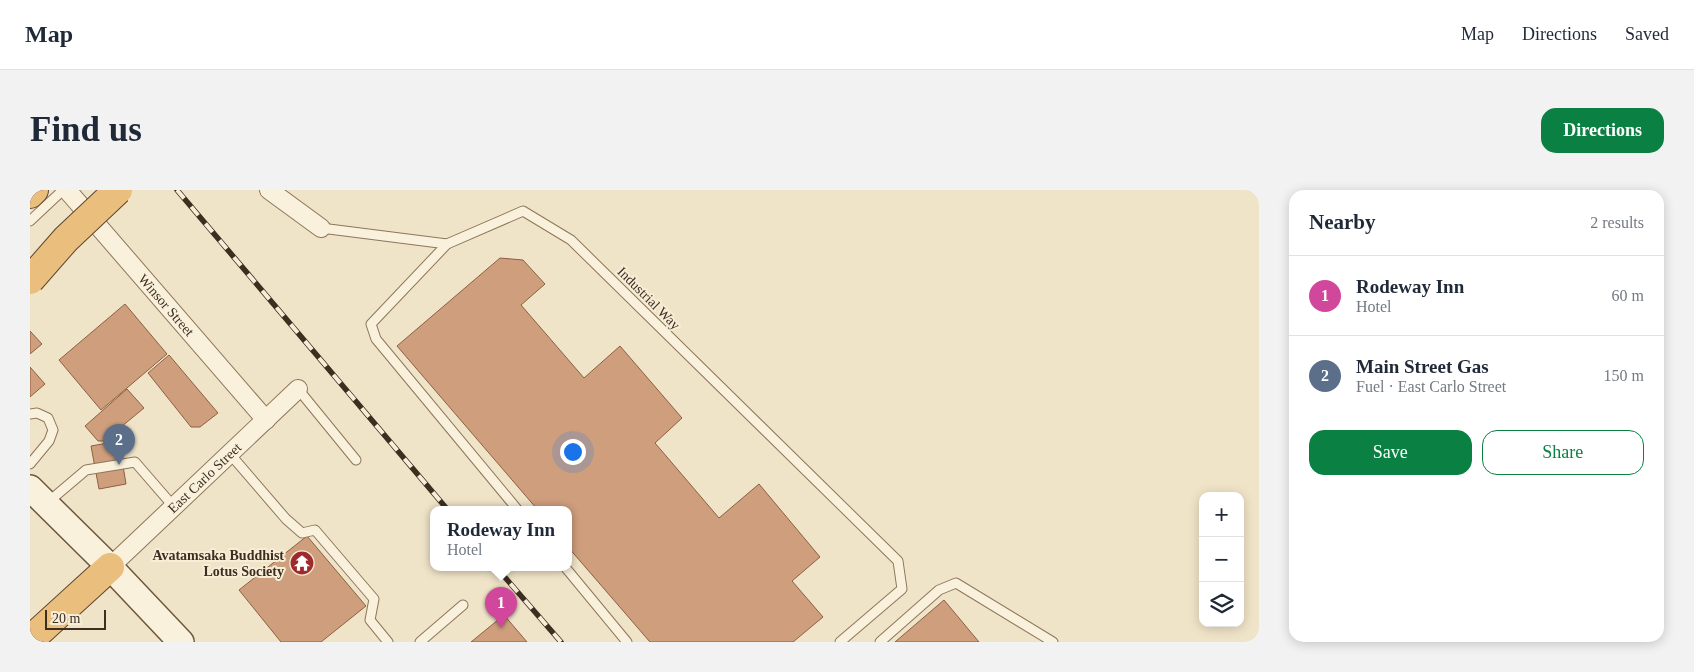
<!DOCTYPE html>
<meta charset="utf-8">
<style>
:root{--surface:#fff;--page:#f2f2f3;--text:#1f2937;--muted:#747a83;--line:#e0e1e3;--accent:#0b8043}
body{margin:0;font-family:Georgia,serif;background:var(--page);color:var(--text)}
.controls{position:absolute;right:15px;bottom:15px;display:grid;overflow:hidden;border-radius:10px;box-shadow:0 2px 12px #0003}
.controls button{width:45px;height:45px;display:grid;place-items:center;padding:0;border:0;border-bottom:1px solid var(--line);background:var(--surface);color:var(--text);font:25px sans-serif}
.scale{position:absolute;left:15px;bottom:12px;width:61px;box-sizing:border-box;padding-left:5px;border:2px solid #3d2e20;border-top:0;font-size:14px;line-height:18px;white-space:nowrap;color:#3d2e20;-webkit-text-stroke:4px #f7eed8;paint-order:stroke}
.you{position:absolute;left:542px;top:261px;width:18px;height:18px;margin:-12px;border:4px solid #fff;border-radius:50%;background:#1a73e8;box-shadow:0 0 0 8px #1a73e833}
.badge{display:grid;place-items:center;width:32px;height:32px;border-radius:50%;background:var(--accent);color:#fff;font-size:16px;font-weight:700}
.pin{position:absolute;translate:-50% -41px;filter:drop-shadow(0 1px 2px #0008)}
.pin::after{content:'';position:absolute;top:26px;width:18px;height:15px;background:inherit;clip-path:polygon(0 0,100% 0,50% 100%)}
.popup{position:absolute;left:400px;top:316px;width:142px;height:65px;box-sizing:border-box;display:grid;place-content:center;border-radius:10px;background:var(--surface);filter:drop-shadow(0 1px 4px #0005);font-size:16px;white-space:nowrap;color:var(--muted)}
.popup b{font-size:19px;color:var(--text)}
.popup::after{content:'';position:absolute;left:50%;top:100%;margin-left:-10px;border:10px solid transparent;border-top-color:var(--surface)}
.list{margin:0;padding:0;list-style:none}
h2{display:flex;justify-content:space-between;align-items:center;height:65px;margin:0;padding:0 20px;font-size:21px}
h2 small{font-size:16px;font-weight:400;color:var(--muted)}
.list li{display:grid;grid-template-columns:32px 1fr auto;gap:15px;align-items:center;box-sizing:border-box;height:80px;padding:0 20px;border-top:1px solid var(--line)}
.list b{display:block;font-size:19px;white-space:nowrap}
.list p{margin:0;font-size:16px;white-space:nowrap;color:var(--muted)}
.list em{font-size:16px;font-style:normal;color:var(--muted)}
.actions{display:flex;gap:10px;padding:15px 20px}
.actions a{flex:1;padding:11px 0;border:1px solid var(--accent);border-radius:15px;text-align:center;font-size:18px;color:var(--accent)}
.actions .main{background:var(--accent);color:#fff}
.icon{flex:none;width:28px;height:28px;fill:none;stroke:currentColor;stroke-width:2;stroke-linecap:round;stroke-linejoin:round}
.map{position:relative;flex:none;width:1229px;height:452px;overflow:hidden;border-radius:15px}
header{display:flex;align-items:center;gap:30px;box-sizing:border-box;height:70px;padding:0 25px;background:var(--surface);border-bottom:1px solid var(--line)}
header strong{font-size:24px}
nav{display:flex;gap:28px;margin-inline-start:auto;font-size:18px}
.intro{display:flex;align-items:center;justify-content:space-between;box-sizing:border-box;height:120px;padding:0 30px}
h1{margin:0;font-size:35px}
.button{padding:12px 22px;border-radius:15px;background:var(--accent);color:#fff;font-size:18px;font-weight:700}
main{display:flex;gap:30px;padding:0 30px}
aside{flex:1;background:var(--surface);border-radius:15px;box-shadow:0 2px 12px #0003}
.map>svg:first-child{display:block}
.building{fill:#cf9f7d;stroke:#8d5f41}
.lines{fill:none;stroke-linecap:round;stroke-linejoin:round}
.service-casing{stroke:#8d765c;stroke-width:11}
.minor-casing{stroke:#8d765c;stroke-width:20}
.secondary-casing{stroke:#6f573f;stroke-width:28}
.trunk-casing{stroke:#5b4430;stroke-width:30}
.service{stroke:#faf1dc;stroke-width:9}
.minor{stroke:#faf1dc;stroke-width:18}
.secondary{stroke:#faf1dc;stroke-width:25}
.trunk{stroke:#eabe7c;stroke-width:28}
.rail-casing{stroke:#3d2e20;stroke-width:5.5}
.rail{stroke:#f7eed8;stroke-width:4;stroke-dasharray:11;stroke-linecap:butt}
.trunk-bridge-casing{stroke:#5b4430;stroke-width:30;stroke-linecap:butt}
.trunk-bridge{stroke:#eabe7c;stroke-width:28}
.labels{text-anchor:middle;stroke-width:4;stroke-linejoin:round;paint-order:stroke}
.street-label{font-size:14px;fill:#3d2e20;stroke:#f7eed8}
.poi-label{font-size:14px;font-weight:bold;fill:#3d2e20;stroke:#f7eed8;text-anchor:end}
</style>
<header>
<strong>Map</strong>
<nav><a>Map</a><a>Directions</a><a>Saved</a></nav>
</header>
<div class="intro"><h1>Find us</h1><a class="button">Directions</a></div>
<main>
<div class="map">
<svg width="1229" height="452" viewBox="0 0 1229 452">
<rect width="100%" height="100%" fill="#f0e4c8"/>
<!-- building -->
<g class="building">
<path d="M470,68L493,70L515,94L491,115L554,188L590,156L652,228L625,253L689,328L729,294L790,367L762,391L793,427L763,452H620L538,357V319H507L367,156Z"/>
<path d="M95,114L137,164L71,220L29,170Z"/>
<path d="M0,141L12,154L0,164Z"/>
<path d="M139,165L188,223L170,237H161L118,183Z"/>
<path d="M0,177L15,194L0,207Z"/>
<path d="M97,199L114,218L74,251H68L55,236Z"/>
<path d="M89,251L96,294L69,299L61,256Z"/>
<path d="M277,346L336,416L291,452H251L209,400Z"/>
<path d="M914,410L949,452H865Z"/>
<path d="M474,425L497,452H441Z"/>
</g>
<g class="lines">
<defs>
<g id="service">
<path d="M0,31L33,0"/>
<path d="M291,38L417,54L493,21L541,50L868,371L872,399L810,452"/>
<path d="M417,54L341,134L346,149L487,319"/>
<path d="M268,199L326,270"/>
<path d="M0,224L7,223L18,228L23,240L19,251L0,274"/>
<path d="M200,264L256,329L272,343L285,340L344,409L340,430L358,452"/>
<path d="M17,313L56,280L105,272L144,317"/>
<path d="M535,377L597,452"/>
<path d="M390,452L433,415"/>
<path d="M850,452L909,400L926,393L1023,452"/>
</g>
<g id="minor">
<path id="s1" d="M37,0L236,230"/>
<path d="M239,0L291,38"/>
<path id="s2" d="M80,377L268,199"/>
</g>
<path id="secondary" d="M0,298L80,377L151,452"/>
<g id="trunk">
<path d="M0,4L4,0"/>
<path d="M0,450L80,377"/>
</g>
</defs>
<!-- service casing -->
<use href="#service" class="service-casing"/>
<!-- minor casing -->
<use href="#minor" class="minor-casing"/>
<!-- secondary casing -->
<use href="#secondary" class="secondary-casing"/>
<!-- trunk casing -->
<use href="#trunk" class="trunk-casing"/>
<!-- service -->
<use href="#service" class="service"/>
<!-- minor -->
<use href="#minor" class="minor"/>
<!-- secondary -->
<use href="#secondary" class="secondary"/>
<!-- trunk -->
<use href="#trunk" class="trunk"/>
<defs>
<g id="rail">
<path d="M147,0L417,319"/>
<path d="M466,377L531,452"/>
</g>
</defs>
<!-- rail casing -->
<use href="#rail" class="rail-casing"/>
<!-- rail -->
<use href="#rail" class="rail"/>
<defs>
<path id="trunk-bridge" d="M0,90L36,49L88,0"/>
</defs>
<!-- trunk-bridge casing -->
<use href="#trunk-bridge" class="trunk-bridge-casing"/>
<!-- trunk-bridge -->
<use href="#trunk-bridge" class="trunk-bridge"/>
</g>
<!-- icons -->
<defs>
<symbol id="temple-disc" viewBox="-11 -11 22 22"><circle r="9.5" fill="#9e2a2b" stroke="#f7eed8"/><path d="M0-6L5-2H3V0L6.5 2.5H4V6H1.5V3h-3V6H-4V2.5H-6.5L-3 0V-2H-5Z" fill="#fff"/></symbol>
</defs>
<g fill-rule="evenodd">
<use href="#temple-disc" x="258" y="359" width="28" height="28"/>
</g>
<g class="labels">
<!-- street labels -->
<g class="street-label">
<text transform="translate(619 108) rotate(45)" y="5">Industrial Way</text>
<text dy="5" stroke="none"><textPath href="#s1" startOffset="152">Winsor Street</textPath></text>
<text dy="5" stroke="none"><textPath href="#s2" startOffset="130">East Carlo Street</textPath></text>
</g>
<!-- poi labels -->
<g class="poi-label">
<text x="254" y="370">Avatamsaka Buddhist<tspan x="254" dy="16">Lotus Society</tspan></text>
</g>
</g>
</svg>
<div class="controls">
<button>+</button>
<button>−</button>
<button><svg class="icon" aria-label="layers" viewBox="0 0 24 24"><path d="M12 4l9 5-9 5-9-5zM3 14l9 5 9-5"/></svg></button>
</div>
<div class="scale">20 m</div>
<div class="you"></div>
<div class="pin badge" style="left:471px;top:438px;background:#d1479c">1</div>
<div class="popup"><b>Rodeway Inn</b>Hotel</div>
<div class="pin badge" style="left:89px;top:275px;background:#5c6f8a">2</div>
</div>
<aside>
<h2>Nearby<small>2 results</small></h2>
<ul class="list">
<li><span class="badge" style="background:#d1479c">1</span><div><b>Rodeway Inn</b><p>Hotel</p></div><em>60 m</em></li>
<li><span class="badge" style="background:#5c6f8a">2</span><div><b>Main Street Gas</b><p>Fuel · East Carlo Street</p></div><em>150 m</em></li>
</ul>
<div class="actions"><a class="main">Save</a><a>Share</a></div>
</aside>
</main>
